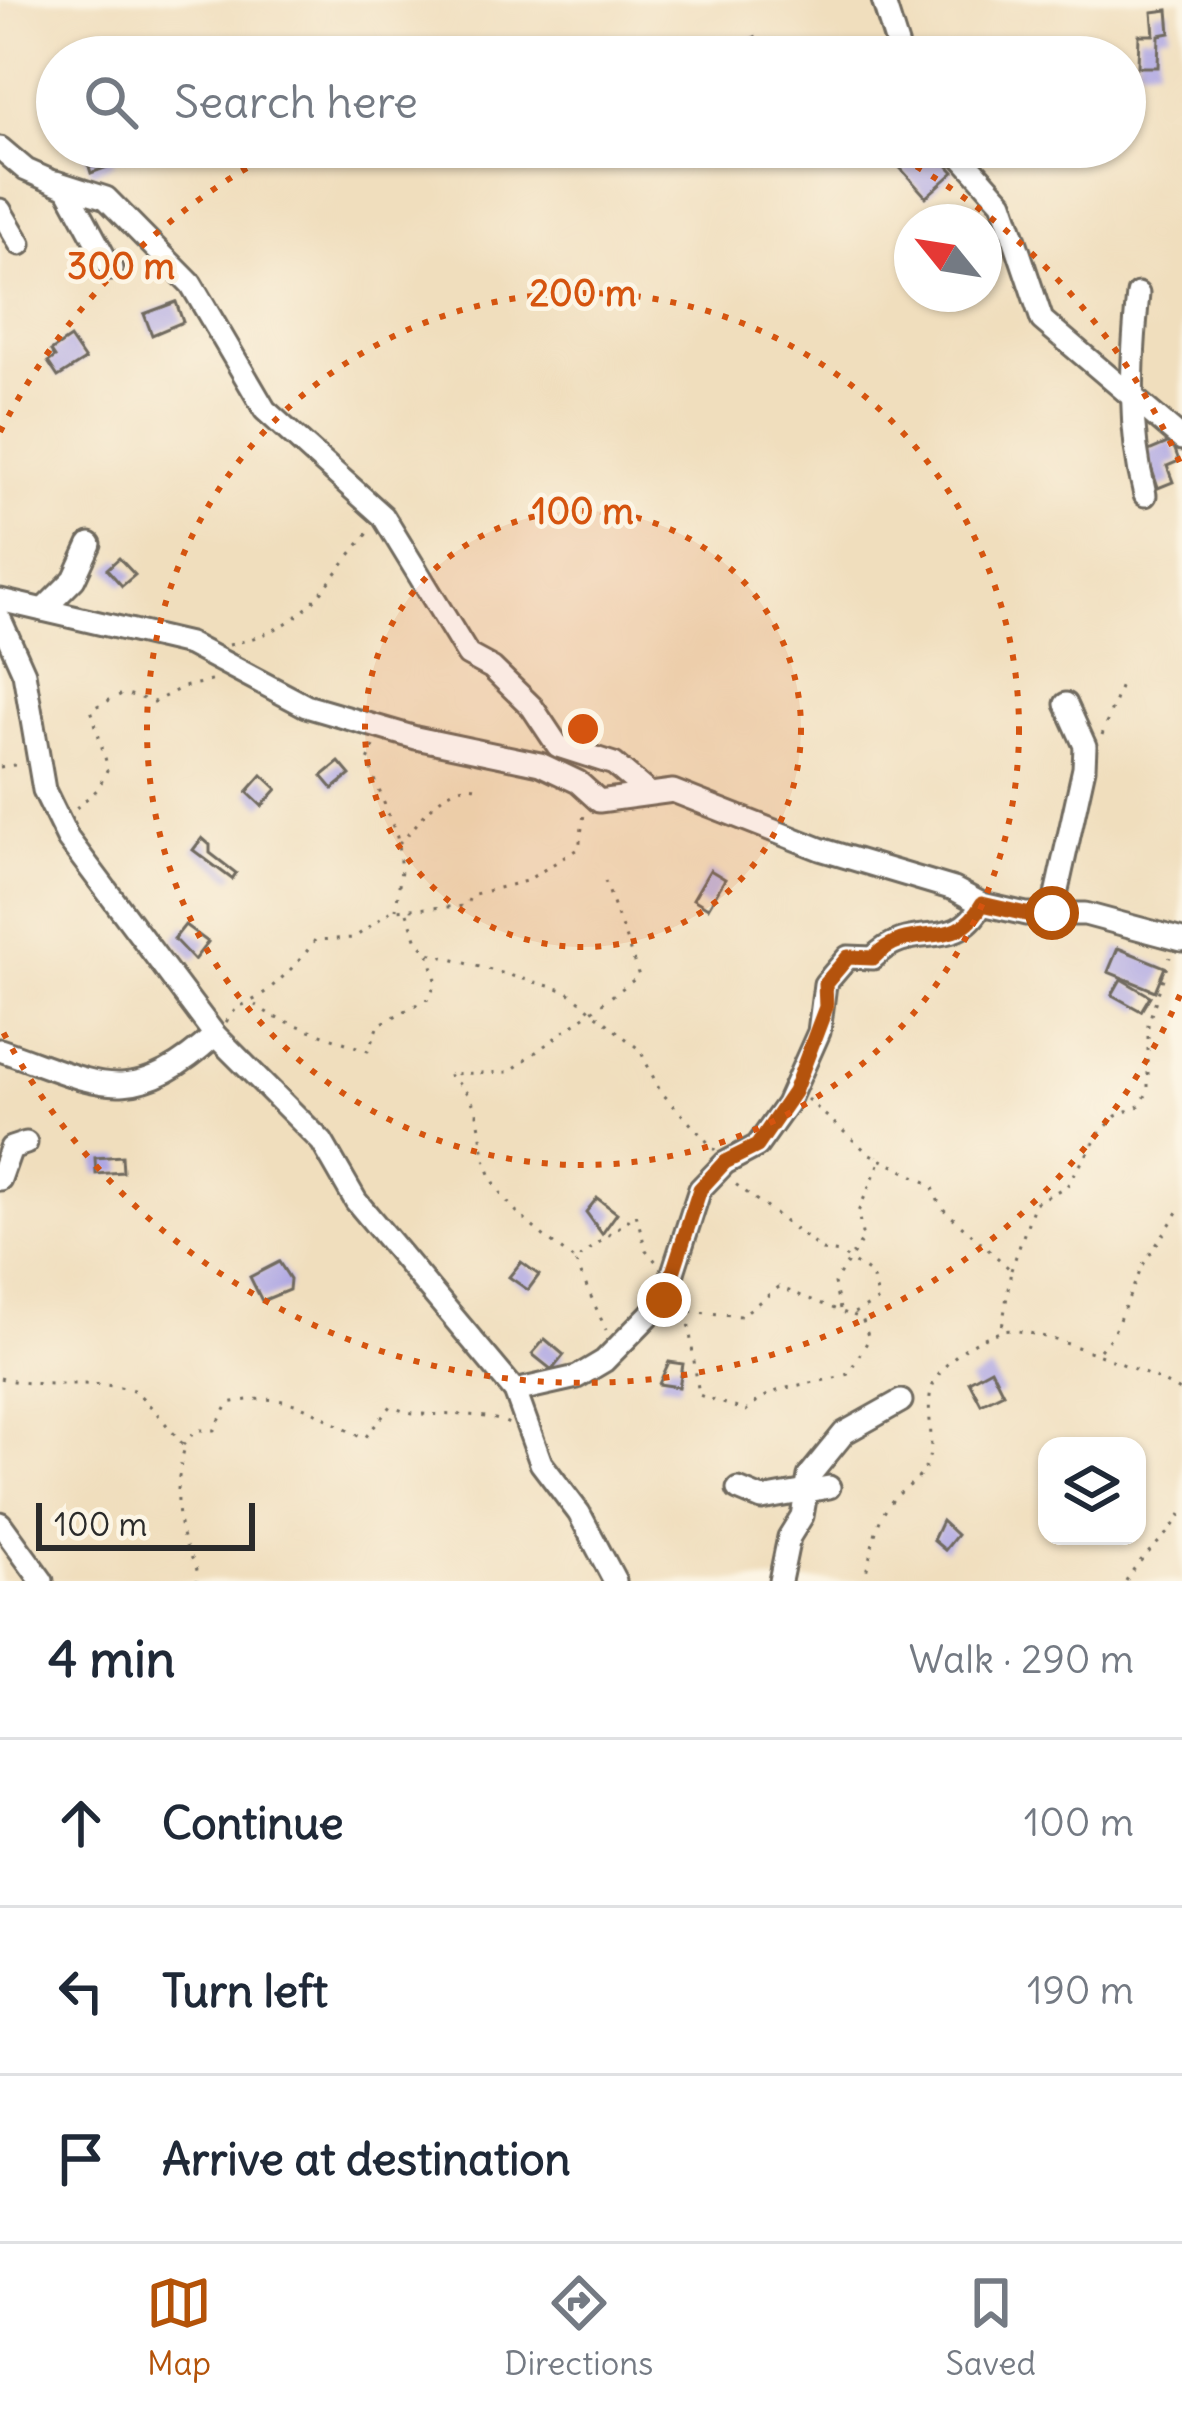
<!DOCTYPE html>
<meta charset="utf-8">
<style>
:root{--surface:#fff;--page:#f2f2f3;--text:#1f2937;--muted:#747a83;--line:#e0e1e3;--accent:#b45309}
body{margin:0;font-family:Delius,sans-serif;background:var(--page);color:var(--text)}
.controls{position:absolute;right:36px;bottom:36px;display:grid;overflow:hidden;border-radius:24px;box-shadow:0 3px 9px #0004}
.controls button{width:108px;height:108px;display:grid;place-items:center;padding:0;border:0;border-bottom:3px solid var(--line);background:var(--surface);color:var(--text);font:60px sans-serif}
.compass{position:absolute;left:894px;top:204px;width:108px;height:108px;border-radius:50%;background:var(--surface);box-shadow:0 3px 9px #0004;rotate:300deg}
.scale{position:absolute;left:36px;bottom:30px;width:219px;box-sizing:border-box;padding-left:12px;border:6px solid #2b2b2b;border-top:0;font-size:33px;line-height:42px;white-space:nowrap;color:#2b2b2b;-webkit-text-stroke:9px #fcf5e5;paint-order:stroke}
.stop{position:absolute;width:36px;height:36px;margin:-27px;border:9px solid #b45309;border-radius:50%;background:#fff}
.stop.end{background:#b45309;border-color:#fff;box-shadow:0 3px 12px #0008}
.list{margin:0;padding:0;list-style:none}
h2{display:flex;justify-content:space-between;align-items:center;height:156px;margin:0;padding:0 48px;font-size:51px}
h2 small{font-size:39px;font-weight:400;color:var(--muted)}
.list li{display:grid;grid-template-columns:78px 1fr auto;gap:36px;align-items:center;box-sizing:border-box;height:168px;padding:0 48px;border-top:3px solid var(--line)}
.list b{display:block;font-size:45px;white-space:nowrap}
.list em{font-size:39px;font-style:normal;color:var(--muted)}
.icon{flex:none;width:66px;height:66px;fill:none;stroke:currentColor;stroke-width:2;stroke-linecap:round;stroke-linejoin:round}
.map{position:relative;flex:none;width:1182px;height:1581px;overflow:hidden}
.search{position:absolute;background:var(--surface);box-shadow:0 3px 9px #0004;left:36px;right:36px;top:36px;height:132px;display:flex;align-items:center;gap:30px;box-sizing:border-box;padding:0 42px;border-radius:66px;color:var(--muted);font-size:45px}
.sheet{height:660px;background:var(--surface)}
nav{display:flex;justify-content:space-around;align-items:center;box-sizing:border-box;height:168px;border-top:3px solid var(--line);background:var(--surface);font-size:33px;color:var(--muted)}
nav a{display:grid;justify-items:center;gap:6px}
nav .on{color:var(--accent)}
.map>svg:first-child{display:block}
.building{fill:#afa7e3}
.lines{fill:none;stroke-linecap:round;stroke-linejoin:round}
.minor-casing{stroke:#706a5e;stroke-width:27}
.path{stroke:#706a5e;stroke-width:3;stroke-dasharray:3 9;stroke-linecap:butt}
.minor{stroke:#fff;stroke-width:21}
.route{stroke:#b45309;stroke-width:15}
.ring{fill:none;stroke:#d5540f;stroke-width:6;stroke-dasharray:6 12}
.centre{fill:#d5540f;stroke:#fcf5e5;stroke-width:6}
.ring-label{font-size:36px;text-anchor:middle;font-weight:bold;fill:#d5540f;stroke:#fcf5e5;stroke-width:9;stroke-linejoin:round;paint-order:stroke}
</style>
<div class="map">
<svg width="1182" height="1581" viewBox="0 0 1182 1581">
<rect width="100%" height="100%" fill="#fcf5e5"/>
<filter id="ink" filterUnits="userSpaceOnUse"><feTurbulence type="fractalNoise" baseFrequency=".00833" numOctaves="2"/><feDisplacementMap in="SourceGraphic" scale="24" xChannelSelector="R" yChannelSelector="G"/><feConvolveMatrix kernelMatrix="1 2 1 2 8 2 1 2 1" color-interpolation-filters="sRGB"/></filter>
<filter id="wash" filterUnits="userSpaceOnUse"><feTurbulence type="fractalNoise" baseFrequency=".004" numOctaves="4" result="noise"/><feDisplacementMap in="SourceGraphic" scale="48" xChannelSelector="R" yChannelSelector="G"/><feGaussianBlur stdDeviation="2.7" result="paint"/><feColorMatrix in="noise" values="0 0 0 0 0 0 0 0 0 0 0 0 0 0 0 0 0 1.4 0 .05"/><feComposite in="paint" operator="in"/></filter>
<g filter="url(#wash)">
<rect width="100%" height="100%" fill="#f0debd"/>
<g id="blocks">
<!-- building -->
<g class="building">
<path d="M1168,10L1170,33L1159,35L1158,67H1138L1139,35H1154L1152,12Z"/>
<path d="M755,37L762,57H727L726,52Z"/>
<path d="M109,147L115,164L91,173L84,150Z"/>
<path d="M910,147H919L934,164L941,158L954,172L926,197L894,161Z"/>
<path d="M176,302L183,322L152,335L144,314Z"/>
<path d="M70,338L85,360L58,377L48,362L55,357L51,351Z"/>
<path d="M1172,441L1179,461L1167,466L1173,482L1158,488L1146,452Z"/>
<path d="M119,558L135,575L122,586L107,569Z"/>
<path d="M339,762L350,775L333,789L322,776Z"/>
<path d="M262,775L277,789L262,806L247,792Z"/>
<path d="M202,838L210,845V853L236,873L232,879L193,850Z"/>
<path d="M710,870L725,879L708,908L693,899Z"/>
<path d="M185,925L208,942L194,960L174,939Z"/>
<path d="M1118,948L1165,967L1155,991L1108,972Z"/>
<path d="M1121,979L1150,996L1141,1011L1112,995Z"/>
<path d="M122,1156L123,1172L96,1174L95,1158Z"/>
<path d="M597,1198L617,1213L602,1234L586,1212Z"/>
<path d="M279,1262L290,1279L289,1290L262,1301L250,1277Z"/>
<path d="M521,1262L539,1275L528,1290L509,1277Z"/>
<path d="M545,1339L564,1355L552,1370L532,1354Z"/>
<path d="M669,1362L683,1364L679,1387L659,1384Z"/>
<path d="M991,1369L1003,1393L981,1404L969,1381Z"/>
<path d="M942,1521L957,1535L945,1550L933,1540Z"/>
</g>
</g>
</g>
<g filter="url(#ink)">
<use href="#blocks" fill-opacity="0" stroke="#706a5e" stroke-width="3"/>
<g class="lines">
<defs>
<g id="minor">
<path d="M883,0L901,57"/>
<path d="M953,147L1002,202L1042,320L1182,439"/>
<path d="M0,148L26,170L67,188L111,269"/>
<path d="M56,182L106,198L191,284L265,410L383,516L468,655L492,668L532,707L558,746L614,764L647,792"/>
<path d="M0,210L20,244"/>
<path d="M1138,294C1131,363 1128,428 1145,495"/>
<path d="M0,600L189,644L306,706L416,738L540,764L578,782L599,801L673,791L820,849L954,889L982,904L1026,914H1085L1182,940"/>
<path d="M43,610L74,579L90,544"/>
<path d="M0,619L24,673L44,790L68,839L215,1035L322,1142L356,1201L515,1391L541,1463L579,1513L615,1581"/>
<path d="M1052,913L1084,768L1085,746L1066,704"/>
<path d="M0,1050C95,1082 130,1113 215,1035"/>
<path d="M0,1179L11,1148L26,1143"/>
<path d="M515,1391L577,1377L604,1361L664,1300L700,1189L725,1163L757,1146L787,1104L819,1032L825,984L848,957L873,958C913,917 954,956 982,904"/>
<path d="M738,1489L762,1499L829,1487"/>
<path d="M0,1523L42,1581"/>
<path d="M780,1581L789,1537L802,1516L809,1476L844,1433L901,1401"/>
</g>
</defs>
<!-- minor casing -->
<use href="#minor" class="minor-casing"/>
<!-- path -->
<g class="path">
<path d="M229,645C315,624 317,591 370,531"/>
<path d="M1102,735L1121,685"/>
<path d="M374,746L368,761L397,837L401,870L396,909"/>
<path d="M0,767L22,764"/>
<path d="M76,808L98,789L108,768L91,709L124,693L154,702L183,687L215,680"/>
<path d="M399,844C420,823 444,781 476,787"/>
<path d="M605,881L639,976L509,1072L448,1074C491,1109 473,1132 490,1174C506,1211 545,1236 575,1261L636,1214L646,1250L658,1264"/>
<path d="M407,913L417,941L429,953L567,991L640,1050L660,1091L715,1150"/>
<path d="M255,1005L274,1017L368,1051L378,1025L430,998L436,980L429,954"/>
<path d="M226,1022L238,1006C261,1003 303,959 315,940L354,938L392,910L466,906L471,895L526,881L579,848L584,814"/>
<path d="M807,1099L868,1153L932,1185L940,1206L1011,1270L1002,1328"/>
<path d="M576,1263L606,1330"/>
<path d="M1011,1270L1035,1203L1067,1186L1100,1133L1116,1116L1139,1106L1148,1092V1024L1170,957"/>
<path d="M683,1303L687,1311L741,1316L779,1287L850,1315L879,1300L872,1275L840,1253L822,1250L734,1183"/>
<path d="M840,1309L834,1283L863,1239L858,1212L880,1162L877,1156"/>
<path d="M687,1313L699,1395L746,1411C776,1381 810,1387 848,1374L869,1339L862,1318L852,1315"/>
<path d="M1100,1350L1112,1336L1143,1265L1182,1206"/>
<path d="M0,1378C44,1390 91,1378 133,1390C140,1392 177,1437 185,1447C176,1476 175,1516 185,1544C190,1558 200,1566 197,1581"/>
<path d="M183,1445L196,1430H214L229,1403C292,1390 311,1412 364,1439L391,1406C422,1423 470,1406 509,1424"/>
<path d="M863,1581C873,1554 871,1530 889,1505C899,1489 919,1484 926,1466C938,1440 923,1409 933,1385C946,1357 974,1340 1003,1331C1028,1324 1158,1375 1182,1393"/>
<path d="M1126,1581C1141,1554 1167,1540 1182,1512"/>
</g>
<!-- minor -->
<use href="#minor" class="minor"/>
</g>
</g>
<g class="lines" filter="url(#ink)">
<!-- route -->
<path class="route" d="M664,1300L700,1189L725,1162L757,1146L794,1092L826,1007L825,984L848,957L873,958C913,917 954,956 982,904L1026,914L1052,913"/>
</g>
<!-- distance rings -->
<circle cx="583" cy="729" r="218" fill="#d5540f" fill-opacity=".12"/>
<g class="ring">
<circle cx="583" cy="729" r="218"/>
<circle cx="583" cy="729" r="436"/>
<path d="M1180 995A654 654 0 0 1 0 1026M0 432A654 654 0 0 1 281 149M885 149A654 654 0 0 1 1180 463"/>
</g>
<circle cx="583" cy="729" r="18" class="centre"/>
<g class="ring-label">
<text x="121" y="279">300 m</text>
<text x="583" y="306">200 m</text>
<text x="583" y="524">100 m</text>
</g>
</svg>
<div class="controls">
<button><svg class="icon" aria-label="layers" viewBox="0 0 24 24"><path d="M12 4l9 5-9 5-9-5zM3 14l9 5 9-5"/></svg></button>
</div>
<svg class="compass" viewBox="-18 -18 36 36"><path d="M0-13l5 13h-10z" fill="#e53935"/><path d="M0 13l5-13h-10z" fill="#747a83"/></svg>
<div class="scale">100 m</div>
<div class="stop" style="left:1052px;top:913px"></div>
<div class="stop end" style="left:664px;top:1300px"></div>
<div class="search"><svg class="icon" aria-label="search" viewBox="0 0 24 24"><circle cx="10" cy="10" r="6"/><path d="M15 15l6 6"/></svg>Search here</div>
</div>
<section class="sheet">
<h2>4 min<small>Walk · 290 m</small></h2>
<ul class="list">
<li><svg class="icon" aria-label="ahead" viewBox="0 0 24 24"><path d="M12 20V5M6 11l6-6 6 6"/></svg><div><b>Continue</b></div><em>100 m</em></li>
<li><svg class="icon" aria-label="left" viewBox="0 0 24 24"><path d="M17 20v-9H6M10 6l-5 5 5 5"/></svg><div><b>Turn left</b></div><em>190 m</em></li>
<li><svg class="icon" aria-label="arrive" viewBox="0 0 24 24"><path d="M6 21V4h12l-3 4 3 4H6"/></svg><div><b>Arrive at destination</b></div></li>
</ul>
</section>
<nav>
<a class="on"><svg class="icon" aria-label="map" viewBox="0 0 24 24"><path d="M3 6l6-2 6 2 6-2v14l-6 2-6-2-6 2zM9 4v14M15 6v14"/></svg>Map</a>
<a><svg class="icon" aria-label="directions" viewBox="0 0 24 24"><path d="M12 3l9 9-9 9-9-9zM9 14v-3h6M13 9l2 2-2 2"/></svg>Directions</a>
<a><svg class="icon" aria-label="saved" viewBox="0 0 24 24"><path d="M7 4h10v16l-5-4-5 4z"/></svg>Saved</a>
</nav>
